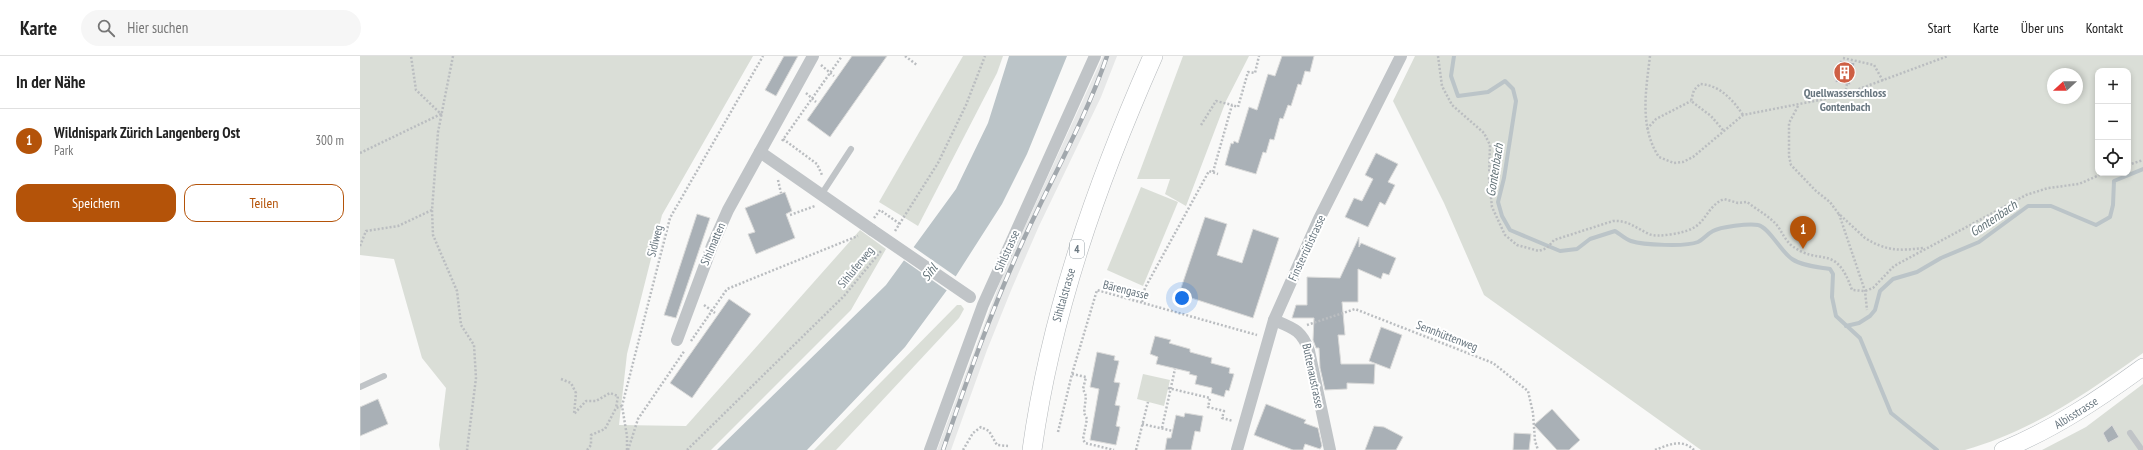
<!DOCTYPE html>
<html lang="de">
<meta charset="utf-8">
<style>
:root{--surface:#fff;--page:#f6f6f6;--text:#222;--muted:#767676;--line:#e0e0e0;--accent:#b45309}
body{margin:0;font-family:"PT Sans Narrow",sans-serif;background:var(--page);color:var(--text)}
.controls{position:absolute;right:12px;top:12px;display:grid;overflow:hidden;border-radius:8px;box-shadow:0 2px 6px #0003}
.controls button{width:36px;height:36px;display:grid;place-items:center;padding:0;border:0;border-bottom:1px solid var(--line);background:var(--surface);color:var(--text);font:20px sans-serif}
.compass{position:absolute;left:1687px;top:12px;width:36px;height:36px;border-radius:50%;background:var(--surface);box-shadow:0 2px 6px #0003;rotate:249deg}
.you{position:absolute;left:822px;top:242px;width:14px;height:14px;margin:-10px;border:3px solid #fff;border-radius:50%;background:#1a73e8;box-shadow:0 0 0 6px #1a73e833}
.badge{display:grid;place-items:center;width:26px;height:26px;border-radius:50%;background:var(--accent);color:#fff;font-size:13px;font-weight:700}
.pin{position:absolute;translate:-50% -33px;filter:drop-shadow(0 1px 2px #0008)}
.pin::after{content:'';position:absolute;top:21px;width:14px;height:12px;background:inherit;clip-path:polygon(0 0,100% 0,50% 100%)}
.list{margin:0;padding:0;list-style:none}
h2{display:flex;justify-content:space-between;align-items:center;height:52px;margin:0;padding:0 16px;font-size:17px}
h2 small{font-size:13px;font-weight:400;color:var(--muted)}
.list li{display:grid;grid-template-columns:26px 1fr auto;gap:12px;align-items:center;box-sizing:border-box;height:64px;padding:0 16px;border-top:1px solid var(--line)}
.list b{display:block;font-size:15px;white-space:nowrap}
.list p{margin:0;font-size:13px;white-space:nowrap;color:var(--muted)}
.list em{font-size:13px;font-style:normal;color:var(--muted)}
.actions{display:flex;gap:8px;padding:12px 16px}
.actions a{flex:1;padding:9px 0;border:1px solid var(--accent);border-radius:12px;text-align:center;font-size:14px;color:var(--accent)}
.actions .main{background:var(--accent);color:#fff}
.icon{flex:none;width:22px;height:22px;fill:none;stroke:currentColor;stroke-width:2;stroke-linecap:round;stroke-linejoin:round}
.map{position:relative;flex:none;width:1783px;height:394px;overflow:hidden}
header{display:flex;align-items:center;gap:24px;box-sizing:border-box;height:56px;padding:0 20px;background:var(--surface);border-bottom:1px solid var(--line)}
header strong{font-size:19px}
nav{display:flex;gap:22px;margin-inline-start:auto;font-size:14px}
.search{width:280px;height:36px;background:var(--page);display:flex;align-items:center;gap:10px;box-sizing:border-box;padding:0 14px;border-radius:22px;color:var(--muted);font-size:15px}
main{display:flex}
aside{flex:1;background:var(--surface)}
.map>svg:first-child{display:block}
.built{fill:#e7e8e8}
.green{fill:#daded7;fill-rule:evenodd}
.water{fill:#bbc4c8}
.pier{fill:#f9f9f8}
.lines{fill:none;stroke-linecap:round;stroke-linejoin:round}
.stream{stroke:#bbc4c8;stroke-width:4}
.building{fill:#a9b0b6;stroke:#dbdbda}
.secondary-casing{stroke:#b2b8bc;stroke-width:18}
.primary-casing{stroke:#b4b8bb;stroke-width:20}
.path{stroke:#babdc0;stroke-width:2.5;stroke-dasharray:2 2;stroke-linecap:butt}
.service{stroke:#c0c4c7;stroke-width:6}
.minor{stroke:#c0c4c7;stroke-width:12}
.secondary{stroke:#fff;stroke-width:17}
.primary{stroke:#fff;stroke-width:19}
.rail-casing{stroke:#a2a8ad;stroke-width:4.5}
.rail{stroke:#fff;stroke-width:3;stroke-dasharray:9;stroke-linecap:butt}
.minor-bridge{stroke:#c0c4c7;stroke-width:12}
.labels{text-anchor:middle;stroke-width:4;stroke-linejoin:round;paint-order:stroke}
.shield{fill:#fff;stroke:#959fa5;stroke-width:1}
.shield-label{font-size:11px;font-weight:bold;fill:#68767f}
.poi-label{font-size:12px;font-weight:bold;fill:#68767f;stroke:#fff}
.street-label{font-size:12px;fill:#68767f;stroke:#fff}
.water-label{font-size:13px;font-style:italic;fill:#637378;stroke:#fff}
</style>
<header>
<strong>Karte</strong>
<div class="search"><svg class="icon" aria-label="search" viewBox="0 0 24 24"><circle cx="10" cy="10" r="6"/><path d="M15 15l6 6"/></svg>Hier suchen</div>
<nav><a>Start</a><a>Karte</a><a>Über uns</a><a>Kontakt</a></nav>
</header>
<main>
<aside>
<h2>In der Nähe<small></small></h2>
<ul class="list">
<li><span class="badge">1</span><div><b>Wildnispark Zürich Langenberg Ost</b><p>Park</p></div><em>300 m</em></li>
</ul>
<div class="actions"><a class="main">Speichern</a><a>Teilen</a></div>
</aside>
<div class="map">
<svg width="1783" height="394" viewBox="0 0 1783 394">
<rect width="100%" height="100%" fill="#f9f9f8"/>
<!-- built -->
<path class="built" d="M743,0H757L741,41L679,170L652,232L627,294L591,394H577L642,221Z"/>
<!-- green -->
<g class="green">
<path d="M0,0H393L302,159L267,298L259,369L326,370L500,174L526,193L491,254L351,394H80L79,389L86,332L62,302L34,203L0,199Z"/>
<path d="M603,0H643L637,17L558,170L519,146Z"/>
<path d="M823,0H889L866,45L826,150L805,138L810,123H777Z"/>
<path d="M1055,0H1783V297C1727,337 1672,375 1605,394H1341L1124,239L1084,147L1033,45ZM1738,15H1768V117H1738ZM1693,18H1717V42H1693Z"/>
<path d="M781,131L818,146L783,230L747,214Z"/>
<path d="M597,249H601L604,253L599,262L476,394H454Z"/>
<path d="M783,318L810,324L804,350L777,343Z"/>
<path d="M1783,328V394H1682L1726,371Z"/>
</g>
<!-- water -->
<path class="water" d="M649,0H707L667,98L642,148L587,234L545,291L447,394H357L526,229L596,133L628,67Z"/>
<!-- pier -->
<path class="pier" d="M552,190L598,222L589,236L542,203Z"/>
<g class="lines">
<!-- stream -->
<g class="stream">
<path d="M1094,0L1091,20L1098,40L1128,36L1145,25L1153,33L1156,45L1144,122L1138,146L1142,160L1150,174L1200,195L1217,193L1230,183L1255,175C1260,178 1265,183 1271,185C1283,189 1326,191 1338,186C1344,183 1347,178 1353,175C1360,171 1389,167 1398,169C1409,171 1421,196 1432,203C1442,210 1458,211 1470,213L1473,218L1472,241L1476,260L1500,282L1531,357L1577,394"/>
<path d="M1486,270L1499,267L1510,260L1515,254L1520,235L1533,223L1557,216L1581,202L1619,186L1668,150H1691L1736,169L1750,161L1753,149L1754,125L1783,113"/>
</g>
</g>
<!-- building -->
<g class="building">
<path d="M424,0H438L416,40L405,34Z"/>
<path d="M492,0H527L470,81L447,64Z"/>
<path d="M922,0H954L950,16L945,15L941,29L938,28L931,50L928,49L923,63L920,62L914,84L910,83L906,97L903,96L896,118L865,109L871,87L873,88L874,85L878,87L889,51L897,54L908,18L915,20Z"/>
<path d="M1480,4L1495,7L1490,29L1475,26Z"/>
<path d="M1016,97L1038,108L1028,126L1035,129L1025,149L1020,146L1008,171L985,161L994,142L1002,145L1013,123L1005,119Z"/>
<path d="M425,136L432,155L426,158L435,182L396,198L388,178L395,176L385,152Z"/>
<path d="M337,158L350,162L316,262L304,259Z"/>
<path d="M845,161L867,168L857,199L882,207L893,173L919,182L893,262L819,238Z"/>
<path d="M999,181V191L1001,187L1036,202L1029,219L1023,217L1021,223L998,213V246H982L985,279H978L981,308H1015L1014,328L987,327V333L965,334L960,312L959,292H956L953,284L954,262H932L936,249H947V221L980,222Z"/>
<path d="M369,243L391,258L332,342L310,327Z"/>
<path d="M1021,271L1042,279L1030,313L1009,305Z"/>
<path d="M795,280L811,284L809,287L830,293V296L852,302L851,307L870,312L869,317L874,318L869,335L866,334L864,341L851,337L852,332L835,328L837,320L829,318L830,316L796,308L798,301L790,298Z"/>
<path d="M737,296L755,300L754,304L759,305L754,326L760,327L755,349L760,350L756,370L760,371L756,389L730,384L739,333L730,331Z"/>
<path d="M18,343L28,368L0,380V351Z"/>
<path d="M906,348L946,364L944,367L958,372L962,390L960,393L945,388L943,394H933L894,379Z"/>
<path d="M1192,353L1220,384L1209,394H1197L1174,369Z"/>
<path d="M825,357L843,360L840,376L835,375L831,394H805L807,382H811L816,359L824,361Z"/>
<path d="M1752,369L1759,381L1748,387L1743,377Z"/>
<path d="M1014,370L1024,371L1043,381L1036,394H1005Z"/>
<path d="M1154,377L1171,378L1169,394H1153Z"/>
</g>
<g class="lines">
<defs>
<path id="secondary" d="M1643,394C1694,373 1739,343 1783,311"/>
<path id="primary" d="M672,394C691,256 737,127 793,0"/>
</defs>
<!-- secondary casing -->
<use href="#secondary" class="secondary-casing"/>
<!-- primary casing -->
<use href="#primary" class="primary-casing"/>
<!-- path -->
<g class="path">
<path d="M93,0L78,76L72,154L73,179L97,235L101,269L114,289L116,322L107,394"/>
<path d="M545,0L557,9"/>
<path d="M1078,0L1082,30L1092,49L1124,77L1130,89L1129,123L1132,151L1145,179L1157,189L1179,195L1187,192L1194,184L1253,165C1268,164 1276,172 1289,178C1297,182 1324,177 1331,173C1347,166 1347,150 1364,143L1378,147L1387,146C1396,153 1407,159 1415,167C1421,173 1424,183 1431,189C1460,212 1475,185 1492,234L1505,235L1513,232L1534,210L1666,139L1688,132L1719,128L1744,117"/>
<path d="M1290,0C1286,34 1279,71 1299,101L1314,107L1323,106L1333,101L1383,59L1480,40L1588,0"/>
<path d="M1483,2L1514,9L1523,25"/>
<path d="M461,9L474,20"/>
<path d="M1487,28L1486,33L1491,36"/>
<path d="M446,37L456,46"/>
<path d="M1438,50L1429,67V100L1431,109L1456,135L1470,146L1478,157L1505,182C1526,195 1539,195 1563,192"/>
<path d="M841,69L856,45L872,49"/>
<path d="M1287,73L1296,63L1331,45"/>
<path d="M1363,74L1351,60L1331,45L1334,34L1340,28C1360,29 1373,44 1383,59"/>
<path d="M423,83L457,108L462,119"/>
<path d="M422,85L482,0"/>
<path d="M0,97L81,58L56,34L51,0"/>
<path d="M1768,109L1783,104"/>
<path d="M853,116L872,49L878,51L888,16L895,17L899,0"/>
<path d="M418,124L421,137"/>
<path d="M1479,158L1505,235L1507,254"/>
<path d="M430,159L455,150"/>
<path d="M514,162L520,154L540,168"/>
<path d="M535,175L578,107L606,49L625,0"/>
<path d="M0,190L6,175L38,170L72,154"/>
<path d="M782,246L785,232L849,115L858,118"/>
<path d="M344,249L355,257"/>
<path d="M947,269L995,253L1133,307L1168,335L1173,357L1175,385L1178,394"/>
<path d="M331,285L367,233L498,180"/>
<path d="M712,318L726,321L723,333L726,340L724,357L727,363L723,383L725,387L754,394"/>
<path d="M201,323L211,327L216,337L214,358L226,345H236L250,337L258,340L256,352"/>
<path d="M808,332L850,342L848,351L864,355L862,362L873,365"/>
<path d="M782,368L813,375"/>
<path d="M802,372L815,313"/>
<path d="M698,376L712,318L737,234L897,279"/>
<path d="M227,394L231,389V379L245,373L256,352L262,350"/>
<path d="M267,394V380L262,350L310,162L403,0"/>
<path d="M268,394L278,363L325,294"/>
<path d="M327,394L484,240L521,195"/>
<path d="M603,394L613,377L621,371L629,375L637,389L648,390"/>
<path d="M776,394L788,346"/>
<path d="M1295,394C1308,389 1322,382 1334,394"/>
</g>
<!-- service -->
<g class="service">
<path d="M461,139L491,93"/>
<path d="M0,331L24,320"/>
<path d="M1770,377L1782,394"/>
</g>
<!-- minor -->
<g class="minor">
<path d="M453,0L400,96L512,174"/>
<path d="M914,264C933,272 942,274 949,295L970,394"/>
<path d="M317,284L352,190L368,154L400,96"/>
<path d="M570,394L623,249L735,0"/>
<path d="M877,394L914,264L959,163L1041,0"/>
</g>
<!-- secondary -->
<use href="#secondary" class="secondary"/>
<!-- primary -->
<use href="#primary" class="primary"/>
<defs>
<path id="rail" d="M583,394C607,324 631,255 662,187C690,125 725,65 747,0"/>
</defs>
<!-- rail casing -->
<use href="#rail" class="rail-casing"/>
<!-- rail -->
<use href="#rail" class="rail"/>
<!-- minor-bridge -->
<path class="minor-bridge" d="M512,174L610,241"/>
</g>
<!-- icons -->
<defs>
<symbol id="building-disc" viewBox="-11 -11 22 22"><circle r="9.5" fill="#ce5f44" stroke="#fff"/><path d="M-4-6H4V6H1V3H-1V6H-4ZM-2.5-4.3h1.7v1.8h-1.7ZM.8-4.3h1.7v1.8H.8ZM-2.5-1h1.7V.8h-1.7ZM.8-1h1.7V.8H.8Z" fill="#fff"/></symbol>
</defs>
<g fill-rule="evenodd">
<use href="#building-disc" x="1472" y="4" width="25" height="25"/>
</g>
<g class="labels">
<!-- shield labels -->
<rect class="shield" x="710" y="184" width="14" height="18" rx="3"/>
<g class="shield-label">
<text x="717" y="197">4</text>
</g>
<!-- poi labels -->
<g class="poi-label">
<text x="1485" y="41">Quellwasserschloss<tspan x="1485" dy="14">Gontenbach</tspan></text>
</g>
<!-- street labels -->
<g class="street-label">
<text transform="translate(295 185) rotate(-76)" y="4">Sidiweg</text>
<text transform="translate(353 188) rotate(-67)" y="4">Sihlmatten</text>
<text transform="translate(947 192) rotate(-65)" y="4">Finsterrütistrasse</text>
<text transform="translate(647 195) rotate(-66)" y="4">Sihlstrasse</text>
<text transform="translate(496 211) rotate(-51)" y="4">Sihluferweg</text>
<text transform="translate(766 234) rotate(14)" y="4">Bärengasse</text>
<text transform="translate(704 239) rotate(-74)" y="4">Sihltalstrasse</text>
<text transform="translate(1087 280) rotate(21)" y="4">Sennhüttenweg</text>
<text transform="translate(953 320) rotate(78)" y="4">Buttenaustrasse</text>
<text transform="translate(1716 357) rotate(-32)" y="4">Albisstrasse</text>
</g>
<!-- water labels -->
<g class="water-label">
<text transform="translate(1134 114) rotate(-81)" y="5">Gontenbach</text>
<text transform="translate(1633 162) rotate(-34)" y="5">Gontenbach</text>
<text transform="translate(569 216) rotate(-52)" y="5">Sihl</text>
</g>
</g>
</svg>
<div class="controls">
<button>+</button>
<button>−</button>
<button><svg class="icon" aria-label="locate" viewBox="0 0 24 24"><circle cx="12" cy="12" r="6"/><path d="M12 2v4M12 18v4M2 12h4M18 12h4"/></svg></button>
</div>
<svg class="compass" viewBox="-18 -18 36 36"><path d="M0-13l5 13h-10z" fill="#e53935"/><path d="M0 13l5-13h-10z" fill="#767676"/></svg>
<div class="you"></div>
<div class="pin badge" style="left:1443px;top:193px">1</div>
</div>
</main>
